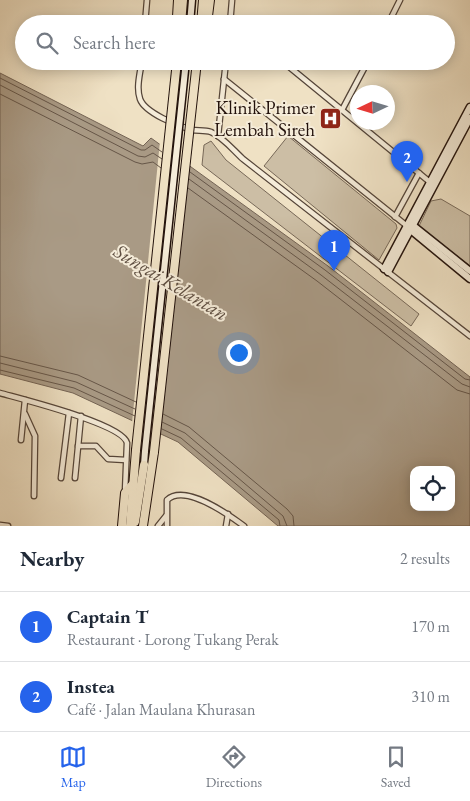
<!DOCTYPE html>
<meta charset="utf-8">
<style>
:root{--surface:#fff;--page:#f6f6f7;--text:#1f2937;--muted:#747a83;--line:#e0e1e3;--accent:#2563eb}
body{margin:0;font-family:"EB Garamond",serif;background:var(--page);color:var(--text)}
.controls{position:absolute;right:15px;bottom:15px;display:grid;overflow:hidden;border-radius:10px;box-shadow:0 2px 12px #0003}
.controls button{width:45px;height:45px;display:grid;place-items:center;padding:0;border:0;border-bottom:1px solid var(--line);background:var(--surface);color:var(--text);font:25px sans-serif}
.compass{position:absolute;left:350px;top:85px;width:45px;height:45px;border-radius:50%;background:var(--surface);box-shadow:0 2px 12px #0003;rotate:266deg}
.you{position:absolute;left:238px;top:352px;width:18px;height:18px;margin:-12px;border:4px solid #fff;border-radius:50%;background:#1a73e8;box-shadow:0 0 0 8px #1a73e833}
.badge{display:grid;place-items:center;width:32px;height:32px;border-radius:50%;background:var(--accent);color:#fff;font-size:16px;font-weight:700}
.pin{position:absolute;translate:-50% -41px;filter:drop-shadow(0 1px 2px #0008)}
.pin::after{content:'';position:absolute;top:26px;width:18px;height:15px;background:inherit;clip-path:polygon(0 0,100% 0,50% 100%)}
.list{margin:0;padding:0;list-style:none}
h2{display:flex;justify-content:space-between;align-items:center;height:65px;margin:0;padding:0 20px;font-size:21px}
h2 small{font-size:16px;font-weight:400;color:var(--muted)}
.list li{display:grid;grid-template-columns:32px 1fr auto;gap:15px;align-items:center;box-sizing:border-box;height:70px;padding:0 20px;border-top:1px solid var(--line)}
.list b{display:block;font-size:19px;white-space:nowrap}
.list p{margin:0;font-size:16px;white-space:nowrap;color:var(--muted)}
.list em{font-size:16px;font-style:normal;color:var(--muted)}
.icon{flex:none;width:28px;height:28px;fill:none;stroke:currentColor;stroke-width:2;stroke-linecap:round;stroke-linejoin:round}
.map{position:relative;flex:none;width:470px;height:526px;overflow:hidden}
.search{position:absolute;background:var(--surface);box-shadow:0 2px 12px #0003;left:15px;right:15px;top:15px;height:55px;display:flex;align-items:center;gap:12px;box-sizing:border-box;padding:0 18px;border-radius:28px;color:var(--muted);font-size:19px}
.sheet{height:205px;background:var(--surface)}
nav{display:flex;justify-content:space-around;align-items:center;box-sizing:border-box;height:70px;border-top:1px solid var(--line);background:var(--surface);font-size:14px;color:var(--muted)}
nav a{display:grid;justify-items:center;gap:2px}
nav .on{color:var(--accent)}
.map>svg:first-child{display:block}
.green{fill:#ccbea5;stroke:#776858}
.water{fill:#a99a85;stroke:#736354;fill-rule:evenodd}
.pier{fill:#efe1c4}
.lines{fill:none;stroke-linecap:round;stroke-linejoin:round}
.shore{stroke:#665648;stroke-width:1}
.street-casing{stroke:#554539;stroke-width:7}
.secondary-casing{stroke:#22110b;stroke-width:9}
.highway-casing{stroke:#22110b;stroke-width:10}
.street{stroke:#f5ecd9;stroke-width:4.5}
.secondary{stroke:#f5ecd9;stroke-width:6}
.highway{stroke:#efe1c4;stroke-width:8}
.secondary-bridge-casing{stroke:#22110b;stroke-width:9;stroke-linecap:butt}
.highway-bridge-casing{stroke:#22110b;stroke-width:10;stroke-linecap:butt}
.secondary-bridge{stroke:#f5ecd9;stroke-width:6}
.highway-bridge{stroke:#efe1c4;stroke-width:8}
.labels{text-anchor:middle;stroke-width:4;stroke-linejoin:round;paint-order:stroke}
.poi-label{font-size:19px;fill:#22110b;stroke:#f5ecd9;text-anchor:end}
.water-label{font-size:20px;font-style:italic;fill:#5f4f42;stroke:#f5ecd9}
</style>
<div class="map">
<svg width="470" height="526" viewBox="0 0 470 526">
<rect width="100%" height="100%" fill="#efe1c4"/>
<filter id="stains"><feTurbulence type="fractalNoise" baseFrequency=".004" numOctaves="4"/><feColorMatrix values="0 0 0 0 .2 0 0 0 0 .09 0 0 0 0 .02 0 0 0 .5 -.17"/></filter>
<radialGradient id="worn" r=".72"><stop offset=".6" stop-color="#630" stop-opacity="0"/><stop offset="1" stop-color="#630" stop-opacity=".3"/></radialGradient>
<!-- green -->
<g class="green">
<path d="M288,136L396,224L397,228L379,260L264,166Z"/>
<path d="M211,141L226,160L419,314L411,326L202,165L204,145Z"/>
<path d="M441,199L470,216V266L419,226L431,201Z"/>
</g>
<!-- water -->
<path class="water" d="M0,73L143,146L151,138L328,266L470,377V526H278L178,442L73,393L0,374ZM414,470H451V507H414Z"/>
<!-- pier -->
<path class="pier" d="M160,141L189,162L158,435L132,423Z"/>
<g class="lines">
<!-- shore -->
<g class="shore">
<path d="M0,78L141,150H145L152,145L162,152"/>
<path d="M0,85L138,156L145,157L153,153L162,159"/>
<path d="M0,94L135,162L142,164L153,162L161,168"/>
<path d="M190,172L325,270L465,379L470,380"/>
<path d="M189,179L321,275L462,384L470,387"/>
<path d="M188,188L317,281L457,390L470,394"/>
<path d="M0,356L78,375L136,402"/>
<path d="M0,363L76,382L135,409"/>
<path d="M0,370L74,388L135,416"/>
<path d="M163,414L189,427L287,509L293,516L294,526"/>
<path d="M162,422L185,433L283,516L287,526"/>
<path d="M162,429L181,438L279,520L280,526"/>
</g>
<defs>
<g id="street">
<path d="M145,24L147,0"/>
<path d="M230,24L232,0"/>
<path d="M388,24L400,0"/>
<path d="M142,61C140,73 136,88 140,99C145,113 178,126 192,130C198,131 205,130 211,132C223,137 234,151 243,159L470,336"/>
<path d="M282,61L431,183"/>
<path d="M224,79L407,226"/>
<path d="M342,110L368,61"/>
<path d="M218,136L226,61"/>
<path d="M395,217L419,173"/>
<path d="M0,393C21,399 123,424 127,443L125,492"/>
<path d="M25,414L35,436L34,496"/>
<path d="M21,440L25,400"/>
<path d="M78,446H96L108,459L126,460"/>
<path d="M61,478L69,413"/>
<path d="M75,478L81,416"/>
<path d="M0,525L8,526"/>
<path d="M158,526L166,516"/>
<path d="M167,526V500C185,483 229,515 244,526"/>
<path d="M226,526L228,514"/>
</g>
<g id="secondary">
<path d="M190,24L192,0"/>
<path d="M410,223L470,271"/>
<path d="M407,227L470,279"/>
<path d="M384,269L470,107"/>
<path d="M388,272L470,118"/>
<path d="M144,465L145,451"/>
</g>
<g id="highway">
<path d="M177,17L178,0"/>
<path d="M181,24L183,0"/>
<path d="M201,24L203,0"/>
<path d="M207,24L210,0"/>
<path d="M135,522L144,465"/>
<path d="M122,526L125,493L133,484"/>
<path d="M130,526L136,450"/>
<path d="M143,526L154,452"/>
</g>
</defs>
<!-- street casing -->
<use href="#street" class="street-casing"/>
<!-- secondary casing -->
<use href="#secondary" class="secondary-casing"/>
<!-- highway casing -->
<use href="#highway" class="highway-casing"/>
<!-- street -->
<use href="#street" class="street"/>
<!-- secondary -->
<use href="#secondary" class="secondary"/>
<!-- highway -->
<use href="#highway" class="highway"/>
<defs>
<path id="secondary-bridge" d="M145,451L186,61"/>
<g id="highway-bridge">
<path d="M136,450L177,61"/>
<path d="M154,452L197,61"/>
</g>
</defs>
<!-- secondary-bridge casing -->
<use href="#secondary-bridge" class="secondary-bridge-casing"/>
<!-- highway-bridge casing -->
<use href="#highway-bridge" class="highway-bridge-casing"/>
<!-- secondary-bridge -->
<use href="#secondary-bridge" class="secondary-bridge"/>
<!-- highway-bridge -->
<use href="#highway-bridge" class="highway-bridge"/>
</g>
<!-- icons -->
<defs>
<symbol id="hospital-square" viewBox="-11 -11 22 22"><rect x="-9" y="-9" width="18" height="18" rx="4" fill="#8f2418" stroke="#f5ecd9"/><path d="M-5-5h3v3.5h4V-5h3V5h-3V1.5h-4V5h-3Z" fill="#fff"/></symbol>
</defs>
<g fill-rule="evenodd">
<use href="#hospital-square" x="318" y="106" width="25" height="25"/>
</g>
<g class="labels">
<!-- poi labels -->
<g class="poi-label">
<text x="315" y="114">Klinik Primer<tspan x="315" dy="22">Lembah Sireh</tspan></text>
</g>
<!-- water labels -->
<g class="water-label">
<text transform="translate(171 282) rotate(31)" y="7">Sungai Kelantan</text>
</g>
</g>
<rect width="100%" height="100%" filter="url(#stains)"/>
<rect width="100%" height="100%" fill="url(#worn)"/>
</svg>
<div class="controls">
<button><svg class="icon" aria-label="locate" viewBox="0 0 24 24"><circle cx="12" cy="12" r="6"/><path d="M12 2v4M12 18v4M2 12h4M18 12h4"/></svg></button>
</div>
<svg class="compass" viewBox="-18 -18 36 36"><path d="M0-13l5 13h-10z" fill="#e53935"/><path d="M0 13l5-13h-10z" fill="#747a83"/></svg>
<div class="you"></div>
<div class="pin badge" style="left:334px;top:271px">1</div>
<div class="pin badge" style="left:407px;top:182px">2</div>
<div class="search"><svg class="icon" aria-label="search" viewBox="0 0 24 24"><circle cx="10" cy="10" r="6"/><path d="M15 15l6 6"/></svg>Search here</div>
</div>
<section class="sheet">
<h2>Nearby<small>2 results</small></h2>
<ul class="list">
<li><span class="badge">1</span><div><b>Captain T</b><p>Restaurant · Lorong Tukang Perak</p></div><em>170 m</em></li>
<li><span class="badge">2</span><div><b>Instea</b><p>Café · Jalan Maulana Khurasan</p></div><em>310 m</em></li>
</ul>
</section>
<nav>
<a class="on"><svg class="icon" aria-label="map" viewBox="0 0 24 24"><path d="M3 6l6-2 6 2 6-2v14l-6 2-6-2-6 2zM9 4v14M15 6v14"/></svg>Map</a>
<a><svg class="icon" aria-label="directions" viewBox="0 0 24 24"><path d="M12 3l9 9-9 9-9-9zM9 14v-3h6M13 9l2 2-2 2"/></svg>Directions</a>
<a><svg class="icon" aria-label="saved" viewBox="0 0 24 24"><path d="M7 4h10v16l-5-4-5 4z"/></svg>Saved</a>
</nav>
